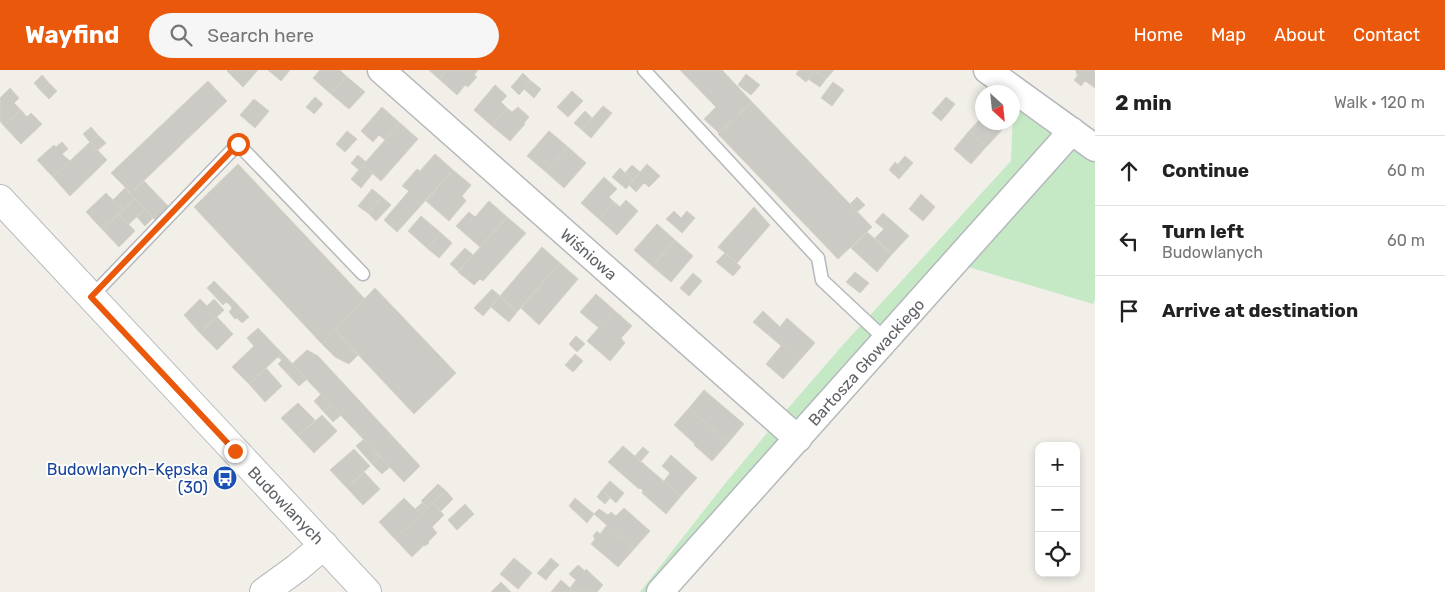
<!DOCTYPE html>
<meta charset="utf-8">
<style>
:root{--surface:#fff;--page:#f6f6f6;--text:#222;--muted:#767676;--line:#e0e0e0;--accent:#ea580c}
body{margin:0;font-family:Rubik,sans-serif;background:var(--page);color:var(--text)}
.controls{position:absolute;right:15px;bottom:15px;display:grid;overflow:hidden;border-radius:10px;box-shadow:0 2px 8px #0003}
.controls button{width:45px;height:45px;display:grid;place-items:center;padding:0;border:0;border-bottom:1px solid var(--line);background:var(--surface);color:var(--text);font:25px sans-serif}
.compass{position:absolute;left:975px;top:15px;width:45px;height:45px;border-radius:50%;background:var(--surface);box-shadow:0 2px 8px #0003;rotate:153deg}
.stop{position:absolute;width:15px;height:15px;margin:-11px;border:4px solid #ea580c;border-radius:50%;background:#fff}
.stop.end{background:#ea580c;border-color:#fff;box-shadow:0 1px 5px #0008}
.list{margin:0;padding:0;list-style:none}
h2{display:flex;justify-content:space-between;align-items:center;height:65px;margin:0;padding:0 20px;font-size:21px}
h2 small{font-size:16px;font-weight:400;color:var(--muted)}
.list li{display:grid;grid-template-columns:32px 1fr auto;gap:15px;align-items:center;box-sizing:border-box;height:70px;padding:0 20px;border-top:1px solid var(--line)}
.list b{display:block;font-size:19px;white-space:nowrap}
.list p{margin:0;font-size:16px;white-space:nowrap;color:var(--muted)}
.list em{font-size:16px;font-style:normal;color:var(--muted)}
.icon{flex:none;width:28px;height:28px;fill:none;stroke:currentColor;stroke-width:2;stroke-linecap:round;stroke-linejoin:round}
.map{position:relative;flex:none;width:1095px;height:522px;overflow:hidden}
header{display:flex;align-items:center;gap:30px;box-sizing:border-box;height:70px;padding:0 25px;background:var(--accent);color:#fff}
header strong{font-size:24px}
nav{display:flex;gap:28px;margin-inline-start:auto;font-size:18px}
.search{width:350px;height:45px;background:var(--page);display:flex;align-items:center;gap:12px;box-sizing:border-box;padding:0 18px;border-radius:28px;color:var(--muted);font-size:19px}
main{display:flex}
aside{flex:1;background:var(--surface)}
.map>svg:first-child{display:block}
.green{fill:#c5e8c5}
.building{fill:#cccac5;stroke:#d6d1c6}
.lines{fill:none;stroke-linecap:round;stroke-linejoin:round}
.service-casing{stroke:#b5b8bc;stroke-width:15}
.minor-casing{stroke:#b5b8bc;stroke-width:29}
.tertiary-casing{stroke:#b5b8bc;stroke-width:30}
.secondary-casing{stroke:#b6babf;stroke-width:30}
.service{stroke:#fff;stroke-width:12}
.minor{stroke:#fff;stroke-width:26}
.tertiary{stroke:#fff;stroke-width:28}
.secondary{stroke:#fff;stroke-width:28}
.route{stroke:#ea580c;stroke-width:6}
.labels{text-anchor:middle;stroke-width:4;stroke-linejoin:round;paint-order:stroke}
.street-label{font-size:16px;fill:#5f6368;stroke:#fff}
.transit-label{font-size:16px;fill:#164399;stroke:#fff;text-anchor:end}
</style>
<header>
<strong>Wayfind</strong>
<div class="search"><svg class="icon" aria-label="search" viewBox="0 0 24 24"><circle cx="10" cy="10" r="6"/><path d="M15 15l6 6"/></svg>Search here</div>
<nav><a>Home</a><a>Map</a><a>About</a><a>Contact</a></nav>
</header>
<main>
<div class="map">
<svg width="1095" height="522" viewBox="0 0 1095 522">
<rect width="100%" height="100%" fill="#f1efe8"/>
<!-- green -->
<path class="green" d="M1014,20L1095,78V230L1093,234L955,193L660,522H640L724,415L777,351L842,276L1011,91Z"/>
<!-- building -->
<g class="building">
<path d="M228,0H258L243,17L227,1Z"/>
<path d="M268,0H290L281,11Z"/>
<path d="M320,0H340L346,6L331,24L313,8Z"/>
<path d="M429,0H447L439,9Z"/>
<path d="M447,0H478L474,5L477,7L468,17L465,15L457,25L439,9Z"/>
<path d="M680,0H722L752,32L719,63L704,49L716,37Z"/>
<path d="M799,0H815L806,12L796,4Z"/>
<path d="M815,0L826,9L820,17L808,9Z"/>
<path d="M815,0H834L826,9Z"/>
<path d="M1075,0H1095V18L1085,11L1081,16L1074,10L1078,5L1076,4L1077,2Z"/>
<path d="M523,3L531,11L519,25L511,17Z"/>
<path d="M746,4L760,15L751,25L738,15Z"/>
<path d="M42,5L49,13L41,21L34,13Z"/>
<path d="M346,6L365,22L349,39L331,24Z"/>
<path d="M208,11L227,31L131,123L111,103Z"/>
<path d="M531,11L541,19L534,28L524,19Z"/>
<path d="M833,12L844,20L832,36L821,28Z"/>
<path d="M49,13L57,21L49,29L41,21Z"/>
<path d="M495,15L507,26L501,32L507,38L492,56L474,40Z"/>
<path d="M10,18L19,28L14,33L21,40L4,56L0,51V28Z"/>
<path d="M572,21L583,31L568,47L557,37Z"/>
<path d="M315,27L323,34L314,44L306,37Z"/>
<path d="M946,27L955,34L948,43L939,35Z"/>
<path d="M254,29L269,41L255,58L240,45Z"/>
<path d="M752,32L872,157L838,189L718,64Z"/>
<path d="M939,35L948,43L941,51L932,43Z"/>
<path d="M603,36L612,43L591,68L582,60Z"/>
<path d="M382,37L400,53L385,70L379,65L373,72L361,61Z"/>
<path d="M518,37L529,47L524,53L525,54L510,71L492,56L507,38L512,42Z"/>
<path d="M21,40L27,47L31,43L42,54L21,74L4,56Z"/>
<path d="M585,41L592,48L582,60L574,53Z"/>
<path d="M982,47V52H995L1003,59L986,77L969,61Z"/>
<path d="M400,53L418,69L381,111L363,95Z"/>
<path d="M91,57L98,65L90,72L83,64Z"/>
<path d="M347,61L357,69L345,82L336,74Z"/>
<path d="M549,61L568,77L546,102L527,86Z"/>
<path d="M969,61L986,77L971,94L954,79Z"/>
<path d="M98,65L106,73L98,80L90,72Z"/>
<path d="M62,72L68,79L62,84L70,91L53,107L37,90L54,75L56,77Z"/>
<path d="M90,72L107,90L70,126L53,107Z"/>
<path d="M568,77L586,93L564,118L546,102Z"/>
<path d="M435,84L453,100L397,162L384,150L409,121L402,116L417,99L420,101Z"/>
<path d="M358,85L366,92L359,100L351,93Z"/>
<path d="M905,86L913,93L906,101L898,94Z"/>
<path d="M895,92L906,101L899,109L889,100Z"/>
<path d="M238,94L365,229L322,274L194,137Z"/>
<path d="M647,94L660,106L649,117L644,113L636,122L629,115Z"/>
<path d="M363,95L373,103L361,118L351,109Z"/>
<path d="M632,95L640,102L633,110L625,103Z"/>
<path d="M620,98L633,110L626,119L612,107Z"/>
<path d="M453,100L471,115L462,126L466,131L449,151L426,131Z"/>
<path d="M604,107L617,119L609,127L614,132L599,149L581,133Z"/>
<path d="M144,111L169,137L155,150L129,123H131Z"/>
<path d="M125,118L135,129L123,140L113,130Z"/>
<path d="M372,119L382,127L368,143L358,136Z"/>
<path d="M106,123L123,140L102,159L86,142Z"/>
<path d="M921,124L935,137L923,151L909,139Z"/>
<path d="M382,127L391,135L376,151L368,143Z"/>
<path d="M857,127L865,135L857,142L850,134Z"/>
<path d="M135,129L145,139L129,154L119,144Z"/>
<path d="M626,130L638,141L617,165L599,149L614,132L620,137Z"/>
<path d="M489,131L507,147L480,177L456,156L469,142L475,147Z"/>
<path d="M754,137L770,155L737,193L718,177Z"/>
<path d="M145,139L153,148L145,156L137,147Z"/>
<path d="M674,141L681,148L687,141L695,148L682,163L666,149Z"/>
<path d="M883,143L909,166L892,184L875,168L884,159L875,152Z"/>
<path d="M119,144L135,161L119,177L102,159Z"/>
<path d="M421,146L441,163L427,178L408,161Z"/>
<path d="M507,147L526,163L483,211L480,209L474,215L458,202Z"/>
<path d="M657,154L675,170L652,196L634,180Z"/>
<path d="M867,162L892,184L877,202L851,178Z"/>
<path d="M441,163L452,173L439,188L427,178Z"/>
<path d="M675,170L693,186L671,212L652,196Z"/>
<path d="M542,177L560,193L517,242L500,226Z"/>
<path d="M465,178L473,185L458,201L450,194Z"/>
<path d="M725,183L741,197L733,206L716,192Z"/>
<path d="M560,193L578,209L539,255L521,238Z"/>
<path d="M855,202L869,213L860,223L846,212Z"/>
<path d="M693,203L702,211L689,226L680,218Z"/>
<path d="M214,211L234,231L230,235L226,232L223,235L207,218Z"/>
<path d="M375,218L456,303L414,344L335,260Z"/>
<path d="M492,219L500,226L483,246L474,238Z"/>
<path d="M596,224L614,240L599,258L580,242Z"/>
<path d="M500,226L517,242L509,252L491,237Z"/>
<path d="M200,229L207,236L214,229L224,240L200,263L184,245Z"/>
<path d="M234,231L249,247L242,253L237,248L235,249L229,242L232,238L230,235Z"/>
<path d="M614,240L632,256L621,268L625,273L610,291L587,271Z"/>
<path d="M763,241L780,257L787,248L815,273L799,291L753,252Z"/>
<path d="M217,247L233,264L217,280L200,263Z"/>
<path d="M258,258L282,283L249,314L232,297L254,276L247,268Z"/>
<path d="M335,260L358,285L349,294L335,287L322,274Z"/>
<path d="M576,266L585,274L577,282L569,274Z"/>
<path d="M782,275L799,291L783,309L766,294Z"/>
<path d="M307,280L318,286L420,396L404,412L292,294Z"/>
<path d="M282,283L307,309L299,316L278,294L282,290L278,287Z"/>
<path d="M575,284L583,291L573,302L565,295Z"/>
<path d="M266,298L282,316L265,332L249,314Z"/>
<path d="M704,320L744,354L728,373L689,338Z"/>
<path d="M321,324L331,335L324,342L314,331Z"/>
<path d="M298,333L315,350L298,366L281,348Z"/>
<path d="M331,335L341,345L333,352L324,342Z"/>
<path d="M689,338L728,373L712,391L694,375L695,374L674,355Z"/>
<path d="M322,345L337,361L314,383L298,366Z"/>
<path d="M364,369L380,387L372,394L356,376Z"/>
<path d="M623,376L681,426L666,444L642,423L643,421L640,418L639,419L608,392Z"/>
<path d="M643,377L649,382L641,391L635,386Z"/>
<path d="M354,379L370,396L347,418L330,400Z"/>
<path d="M671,385L697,408L681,426L664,411L670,403L662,396Z"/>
<path d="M380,387L390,397L382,404L372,394Z"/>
<path d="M364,402L380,419L363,435L347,418Z"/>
<path d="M610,411L624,423L616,433L602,420Z"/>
<path d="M438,414L446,421L428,438L421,431Z"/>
<path d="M602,420L610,428L605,434L597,427Z"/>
<path d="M446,421L453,429L441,441L433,433Z"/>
<path d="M404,428L421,445L395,469L379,452Z"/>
<path d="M575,428L594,444L587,453L569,436Z"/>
<path d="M422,433L428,438L421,445L415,439Z"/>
<path d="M433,433L444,445L432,457L437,463L428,472L429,473L425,476L424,475L412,487L395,469Z"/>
<path d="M465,434L474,444L457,460L448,450Z"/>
<path d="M624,438L650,461L634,479L594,444L599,439L608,445L611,442L616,446Z"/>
<path d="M607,455L634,479L618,497L591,474L595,469L593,466L597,461L600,464Z"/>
<path d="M514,488L532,503L518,519L500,504Z"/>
<path d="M551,488L559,495L552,502L544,496Z"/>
<path d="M578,495L585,501L586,499L603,515L597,522H574L570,518L576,510L569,504Z"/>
<path d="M544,496L552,502L546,510L537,503Z"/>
<path d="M561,510L570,518L574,522H551Z"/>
<path d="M501,512L511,522H491Z"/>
</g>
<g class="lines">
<defs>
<g id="service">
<path d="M644,0L818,188L822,210L886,270"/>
<path d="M91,227L238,74L363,204"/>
</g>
<g id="minor">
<path d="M381,0L798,369"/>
<path d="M987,0L1095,78"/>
<path d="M660,522L1072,61"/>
</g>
<path id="tertiary" d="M264,522L297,498L324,475"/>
<path id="secondary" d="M0,129L367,522"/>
</defs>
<!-- service casing -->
<use href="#service" class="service-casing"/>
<!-- minor casing -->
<use href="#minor" class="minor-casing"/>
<!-- tertiary casing -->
<use href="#tertiary" class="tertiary-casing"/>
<!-- secondary casing -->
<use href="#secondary" class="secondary-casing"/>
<!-- service -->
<use href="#service" class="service"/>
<!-- minor -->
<use href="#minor" class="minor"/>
<!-- tertiary -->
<use href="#tertiary" class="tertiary"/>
<!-- secondary -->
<use href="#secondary" class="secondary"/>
</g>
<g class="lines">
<!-- route -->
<path class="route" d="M235,381L91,227L238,74"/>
</g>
<!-- icons -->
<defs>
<symbol id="bus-disc" viewBox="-11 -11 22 22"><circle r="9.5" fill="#1a4fb4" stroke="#fff"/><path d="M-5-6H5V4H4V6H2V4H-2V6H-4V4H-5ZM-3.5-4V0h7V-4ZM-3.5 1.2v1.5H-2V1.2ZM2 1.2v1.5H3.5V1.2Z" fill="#fff"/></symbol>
</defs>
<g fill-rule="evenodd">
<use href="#bus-disc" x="211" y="394" width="28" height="28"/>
</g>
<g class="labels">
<!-- street labels -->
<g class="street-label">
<text transform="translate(589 184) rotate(41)" y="6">Wiśniowa</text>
<text transform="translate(866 292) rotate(-48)" y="6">Bartosza Głowackiego</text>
<text transform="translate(286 435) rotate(46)" y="6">Budowlanych</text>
</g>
<!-- transit labels -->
<g class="transit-label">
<text x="208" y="405">Budowlanych-Kępska<tspan x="208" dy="18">(30)</tspan></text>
</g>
</g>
</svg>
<div class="controls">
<button>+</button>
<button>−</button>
<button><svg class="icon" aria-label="locate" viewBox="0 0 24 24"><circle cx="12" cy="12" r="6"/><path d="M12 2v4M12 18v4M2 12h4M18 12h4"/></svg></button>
</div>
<svg class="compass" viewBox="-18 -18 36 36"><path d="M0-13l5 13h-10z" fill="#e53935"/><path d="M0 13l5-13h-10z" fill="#767676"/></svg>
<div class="stop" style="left:238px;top:74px"></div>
<div class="stop end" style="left:235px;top:381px"></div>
</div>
<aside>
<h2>2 min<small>Walk · 120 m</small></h2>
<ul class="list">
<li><svg class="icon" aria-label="ahead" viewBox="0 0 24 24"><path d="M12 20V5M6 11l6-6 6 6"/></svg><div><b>Continue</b></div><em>60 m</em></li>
<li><svg class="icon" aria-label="left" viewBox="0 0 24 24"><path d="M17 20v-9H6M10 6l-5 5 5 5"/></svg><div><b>Turn left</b><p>Budowlanych</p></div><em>60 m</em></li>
<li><svg class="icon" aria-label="arrive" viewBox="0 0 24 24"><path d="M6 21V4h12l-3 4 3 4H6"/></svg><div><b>Arrive at destination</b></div></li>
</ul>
</aside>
</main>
